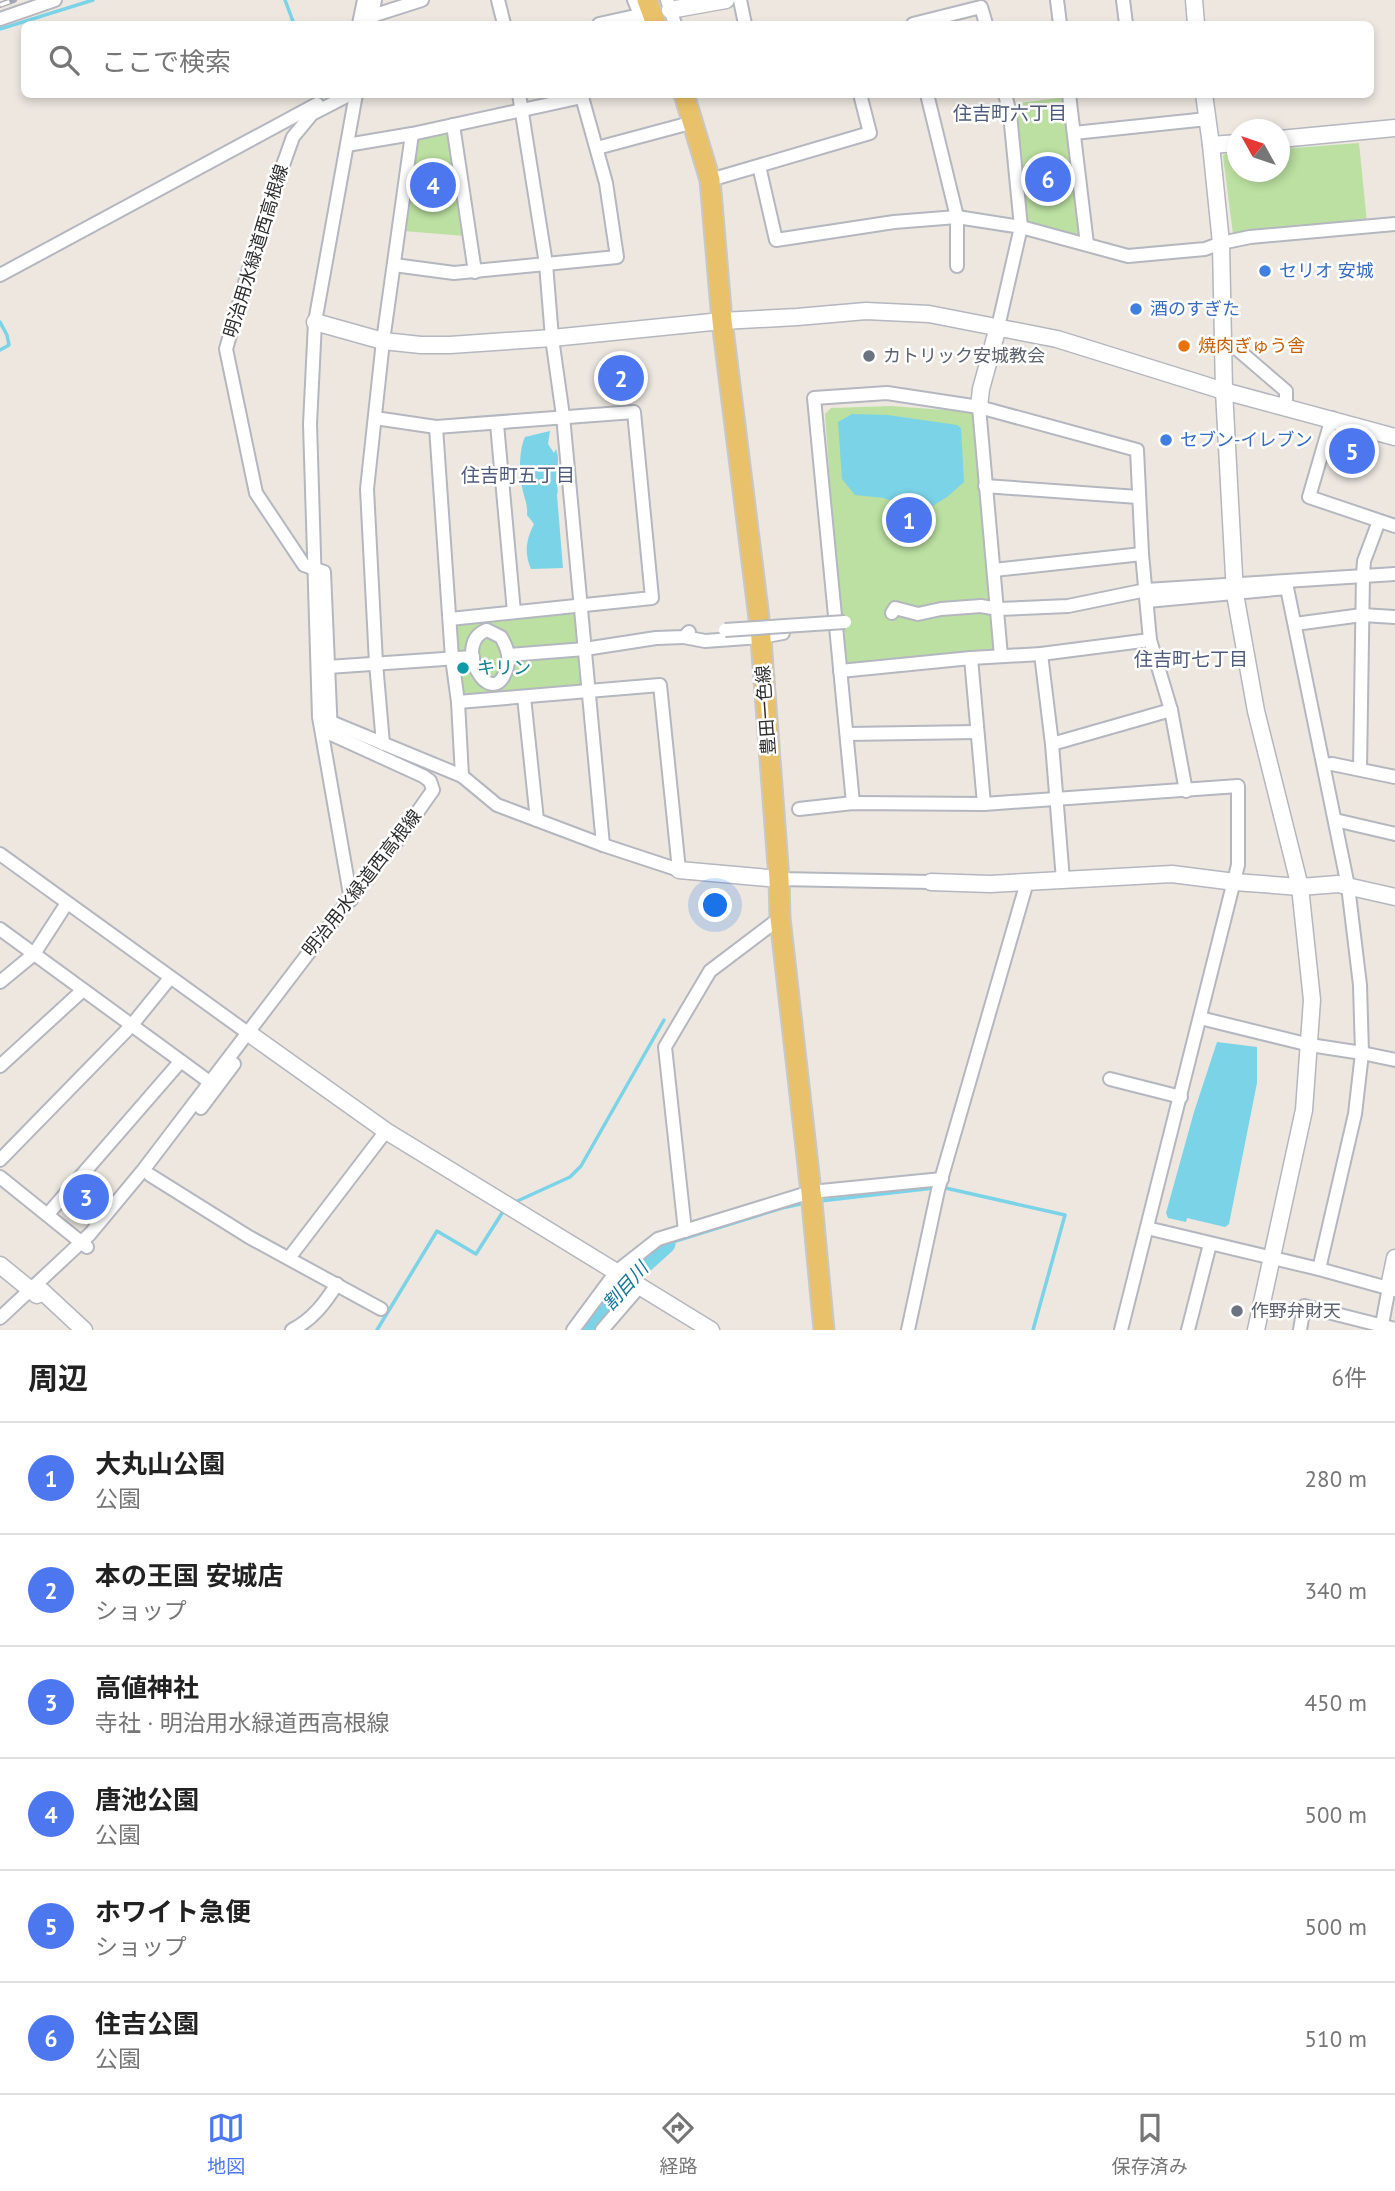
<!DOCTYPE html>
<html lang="ja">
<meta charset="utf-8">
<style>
:root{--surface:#fff;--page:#f2f2f2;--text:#222;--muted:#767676;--line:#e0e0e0;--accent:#4c77ef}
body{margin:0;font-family:"PT Sans","Noto Sans JP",sans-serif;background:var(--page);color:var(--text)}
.compass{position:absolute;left:1227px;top:119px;width:63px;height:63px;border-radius:50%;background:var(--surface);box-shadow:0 4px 10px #0003;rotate:310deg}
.you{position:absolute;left:716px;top:906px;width:24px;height:24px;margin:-18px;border:5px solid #fff;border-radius:50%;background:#1a73e8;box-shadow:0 0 0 10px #1a73e833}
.badge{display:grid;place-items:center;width:46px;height:46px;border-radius:50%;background:var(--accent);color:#fff;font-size:23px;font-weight:700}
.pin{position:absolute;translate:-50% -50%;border:4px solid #fff;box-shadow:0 2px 7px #0006}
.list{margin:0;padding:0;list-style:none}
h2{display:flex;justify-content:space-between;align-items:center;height:91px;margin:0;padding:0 28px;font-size:30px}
h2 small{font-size:23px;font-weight:400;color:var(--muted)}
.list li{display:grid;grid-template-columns:46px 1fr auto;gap:21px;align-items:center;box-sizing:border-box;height:112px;padding:0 28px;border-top:2px solid var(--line)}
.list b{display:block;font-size:26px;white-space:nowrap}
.list p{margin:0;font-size:23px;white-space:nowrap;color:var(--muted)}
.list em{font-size:23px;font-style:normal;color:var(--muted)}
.icon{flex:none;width:38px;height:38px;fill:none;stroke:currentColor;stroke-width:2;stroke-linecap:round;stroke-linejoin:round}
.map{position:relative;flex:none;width:1395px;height:1330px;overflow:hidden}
.search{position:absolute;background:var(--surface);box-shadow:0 4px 10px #0003;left:21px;right:21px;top:21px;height:77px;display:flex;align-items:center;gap:18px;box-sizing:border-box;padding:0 24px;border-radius:10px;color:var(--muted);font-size:26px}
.sheet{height:763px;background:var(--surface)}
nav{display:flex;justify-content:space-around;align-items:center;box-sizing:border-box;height:98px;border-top:2px solid var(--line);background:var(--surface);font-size:19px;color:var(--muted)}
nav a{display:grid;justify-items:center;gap:4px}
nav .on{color:var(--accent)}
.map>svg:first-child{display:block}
.green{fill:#bbe0a1}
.water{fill:#7bd3e8}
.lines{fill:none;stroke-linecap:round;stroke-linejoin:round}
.stream{stroke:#7bd3e8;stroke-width:3.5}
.river{stroke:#7bd3e8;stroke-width:19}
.street-casing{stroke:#b4b7bf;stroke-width:16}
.secondary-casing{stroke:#b4b7bf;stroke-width:19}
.primary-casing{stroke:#c8c8c8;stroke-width:23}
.street{stroke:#fff;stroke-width:12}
.secondary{stroke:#fff;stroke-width:16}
.primary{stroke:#e9c16a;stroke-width:19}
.rail-casing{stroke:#a3a7b6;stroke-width:6}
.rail{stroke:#fff;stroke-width:3.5;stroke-dasharray:10;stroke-linecap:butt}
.street-bridge-casing{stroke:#b4b7bf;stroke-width:16;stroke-linecap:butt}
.street-bridge{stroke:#fff;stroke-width:12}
.shop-dot{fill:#3f7fe0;stroke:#fff;stroke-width:2.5}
.food-dot{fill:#e8710a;stroke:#fff;stroke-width:2.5}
.worship-dot{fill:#6b7280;stroke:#fff;stroke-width:2.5}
.culture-dot{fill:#0f9aa8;stroke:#fff;stroke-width:2.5}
.labels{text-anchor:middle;stroke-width:5;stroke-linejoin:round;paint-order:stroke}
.street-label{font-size:18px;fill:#2d2d2d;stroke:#fff}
.shop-label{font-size:18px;fill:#366cbe;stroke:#fff;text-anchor:start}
.food-label{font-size:18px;fill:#c56008;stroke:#fff;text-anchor:start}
.worship-label{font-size:18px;fill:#5b616d;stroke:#fff;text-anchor:start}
.culture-label{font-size:18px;fill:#0d838f;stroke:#fff;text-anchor:start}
.neighbourhood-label{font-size:19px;fill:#4f5b7b;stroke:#fff}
.water-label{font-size:19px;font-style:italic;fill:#167597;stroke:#fff}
</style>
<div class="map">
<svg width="1395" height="1330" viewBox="0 0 1395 1330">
<rect width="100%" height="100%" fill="#ede7e0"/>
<!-- green -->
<g class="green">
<path d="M1066,97L1084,240L1024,224L1013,104Z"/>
<path d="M446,131L449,133L465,236L403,231L416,140L420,136Z"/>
<path d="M1359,143L1367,223L1233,234L1223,156L1225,154L1237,153L1238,172H1280V149Z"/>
<path d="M892,406L970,412L977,416L996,649L994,651L848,665L845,661L840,624L825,414L831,408Z"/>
<path d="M574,612L578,616L584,683L581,687L464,697L461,694L454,625L457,622Z"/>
<path d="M83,1186L109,1205L101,1214L96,1210L94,1201L89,1198L87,1193L81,1195L79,1194L78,1191Z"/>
</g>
<!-- water -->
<g class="water">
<path d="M852,414L888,415L957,425L961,428L964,482L947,497L926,510L910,508L884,498L855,495L842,479L838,422Z"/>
<path d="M550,431L548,444L554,453L556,449C560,460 557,467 556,478C556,485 559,488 557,495L563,568L531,569C524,553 526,540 534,524L527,515C528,504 524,498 522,487C519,473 519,450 525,437Z"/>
<path d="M1217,1042L1257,1047V1083L1229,1224L1225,1227L1187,1218L1186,1222L1168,1218L1166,1213L1194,1112Z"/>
</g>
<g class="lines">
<!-- stream -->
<g class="stream">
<path d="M285,0L294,24"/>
<path d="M0,29L93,0"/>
<path d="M0,322L7,335L9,345L0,350"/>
<path d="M941,1187L1065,1215L1033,1330"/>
<path d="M820,1201L934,1188"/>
<path d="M513,1203L570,1177L581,1166L664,1020"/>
<path d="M666,1244L782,1208L805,1203"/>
<path d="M377,1330L437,1231L476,1254L504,1210"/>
</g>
<!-- river -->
<path class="river" d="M587,1330L635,1272L666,1244"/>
<defs>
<g id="street">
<path d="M498,0L504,24"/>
<path d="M634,0L644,24"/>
<path d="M667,0L675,24"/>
<path d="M740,0L745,24"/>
<path d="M1057,0L1060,24"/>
<path d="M1123,0L1126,24"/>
<path d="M372,16L422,0"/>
<path d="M0,19L55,0"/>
<path d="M359,24L364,0"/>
<path d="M370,24L375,0"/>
<path d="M599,24L640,15"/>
<path d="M913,24L981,7L986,24"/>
<path d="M519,94L546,264L552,338L563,416L603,845"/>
<path d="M927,94L957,217V266"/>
<path d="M1069,94L1087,244"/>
<path d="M453,125L475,272"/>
<path d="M1074,133L1207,119"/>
<path d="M347,145L412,134L582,97L606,183L617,257L454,273L394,265"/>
<path d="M597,148L694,122"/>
<path d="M759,166L776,240L894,222L957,217L1021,227L1128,256L1205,249L1221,243L1250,237L1395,224"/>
<path d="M710,180L870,133L860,94"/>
<path d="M0,275L317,104"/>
<path d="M998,327L1021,227L1010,114L1005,94"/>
<path d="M1223,344L1237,349L1286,391V407"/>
<path d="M979,407L1001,656"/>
<path d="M375,418L436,427L634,412L652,598L450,619"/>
<path d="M1332,418L1309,497L1395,526"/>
<path d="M497,424L514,612"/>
<path d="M436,427L452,658L458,702L462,776"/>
<path d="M985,486L1138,497"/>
<path d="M994,570L1142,554"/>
<path d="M1147,601L1287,588L1348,886L1360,985L1362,1053L1355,1114L1319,1269"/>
<path d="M892,613L895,608L918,614L941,609L981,606L998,609L1068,606L1146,590L1395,574"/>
<path d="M1295,624L1362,615L1395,617"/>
<path d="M487,630L501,637C508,649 511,659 505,673C490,710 451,643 487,630Z"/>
<path d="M684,637L705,641L761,637L783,633"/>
<path d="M1041,654L1052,744L1063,880"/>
<path d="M509,655L585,649L656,638L684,637L689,632"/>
<path d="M971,658L984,804"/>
<path d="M328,667L473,657"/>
<path d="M840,671L971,658L1041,654L1150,640"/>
<path d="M524,697L537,820"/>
<path d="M326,720L462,776L497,805L603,845L679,870L660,685L458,702"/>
<path d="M847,734L977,732"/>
<path d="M383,744L376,663L367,489L383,341L412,134"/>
<path d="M1052,744L1171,710"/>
<path d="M1324,765L1332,764L1395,777"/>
<path d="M1360,769L1363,575L1364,561L1379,521"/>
<path d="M853,803L814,398L887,393L979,407L1137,450L1142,554L1150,640L1171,710L1186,791"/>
<path d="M799,809L853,803L984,804L1238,786V865L1121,1330"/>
<path d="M1335,820L1395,834"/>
<path d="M0,854L252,1036"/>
<path d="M779,879L931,882"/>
<path d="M351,900L319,717L310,424L315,322L356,94"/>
<path d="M0,929L215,1086"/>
<path d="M0,982L34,954L67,903"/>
<path d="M1200,1018L1310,1045L1362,1053L1395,1060"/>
<path d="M0,1066L83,990"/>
<path d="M1110,1079L1181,1097"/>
<path d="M201,1108L234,1064"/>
<path d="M0,1160L131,1026L170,978"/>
<path d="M150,1175L249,1237L381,1309"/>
<path d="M0,1177L87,1247"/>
<path d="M48,1214L180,1062"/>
<path d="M1147,1228L1319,1269L1395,1290"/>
<path d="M685,1231L665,1047L710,971L780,918"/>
<path d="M289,1258L386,1131"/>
<path d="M0,1318L90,1234L144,1169L387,850L395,844L433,790L430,781L423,776L331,734L324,572L304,565L256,493L226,349L262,224L293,137L312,114L345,97L346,94"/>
<path d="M292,1330C312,1320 325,1303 337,1284"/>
<path d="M573,1330L616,1272L658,1239L811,1192L942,1179"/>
<path d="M602,1330L639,1287"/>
<path d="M908,1330L938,1190L1027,882"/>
<path d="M1188,1330L1210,1244"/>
<path d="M1300,1330L1304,1306L1395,1329"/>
<path d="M1381,1330L1389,1287"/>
</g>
<g id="secondary">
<path d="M1194,0L1196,24"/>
<path d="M670,10L726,0"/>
<path d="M1204,94L1211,145L1221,243L1224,391L1235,594L1256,711L1300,887L1312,1000L1304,1110L1256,1330"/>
<path d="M1280,139L1395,128"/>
<path d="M1211,145L1238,143"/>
<path d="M315,322L383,341L421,345H450L552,338L722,321L797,317L866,311L929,314L1057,339L1224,391L1395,437"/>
<path d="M979,407L981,389L998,327"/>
<path d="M679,870L779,879"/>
<path d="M931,882L990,884L1172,874L1235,882L1300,887L1338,884L1395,897"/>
<path d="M254,1037L386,1131L711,1330"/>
<path d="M0,1265L37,1295"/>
<path d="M1389,1287L1395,1258"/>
<path d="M42,1291L84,1330"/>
</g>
<g id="primary">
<path d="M647,0L656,24"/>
<path d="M684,94L710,180L722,321L760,626L779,879L780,918L811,1192L824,1330"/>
</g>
</defs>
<!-- street casing -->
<use href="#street" class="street-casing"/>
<!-- secondary casing -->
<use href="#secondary" class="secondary-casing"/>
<!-- primary casing -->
<use href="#primary" class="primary-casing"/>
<!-- street -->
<use href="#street" class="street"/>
<!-- secondary -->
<use href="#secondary" class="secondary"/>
<!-- primary -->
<use href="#primary" class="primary"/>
<defs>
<path id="rail" d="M0,5L14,0"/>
</defs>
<!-- rail casing -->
<use href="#rail" class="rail-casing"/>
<!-- rail -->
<use href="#rail" class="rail"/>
<defs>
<path id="street-bridge" d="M725,630L845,622"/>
</defs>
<!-- street-bridge casing -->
<use href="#street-bridge" class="street-bridge-casing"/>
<!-- street-bridge -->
<use href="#street-bridge" class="street-bridge"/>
</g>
<!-- markers -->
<g class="shop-dot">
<circle cx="1265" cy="271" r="7"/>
<circle cx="1136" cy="309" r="7"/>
<circle cx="1166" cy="440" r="7"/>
</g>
<circle class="food-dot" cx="1184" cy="346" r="7"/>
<g class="worship-dot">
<circle cx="869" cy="356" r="7"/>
<circle cx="1237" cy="1311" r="7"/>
</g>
<circle class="culture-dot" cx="463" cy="668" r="7"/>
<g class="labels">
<!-- street labels -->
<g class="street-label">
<text transform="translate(256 251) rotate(-73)" y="6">明治用水緑道西高根線</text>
<text transform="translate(766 710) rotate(-94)" y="6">豊田一色線</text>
<text transform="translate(362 883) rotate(-52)" y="6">明治用水緑道西高根線</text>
</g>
<!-- shop labels -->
<g class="shop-label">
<text x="1279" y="277">セリオ 安城</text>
<text x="1150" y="315">酒のすぎた</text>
<text x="1180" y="446">セブン-イレブン</text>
</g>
<!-- food labels -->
<g class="food-label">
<text x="1198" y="352">焼肉ぎゅう舎</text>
</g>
<!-- worship labels -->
<g class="worship-label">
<text x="883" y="362">カトリック安城教会</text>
<text x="1251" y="1317">作野弁財天</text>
</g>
<!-- culture labels -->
<g class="culture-label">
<text x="477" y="674">キリン</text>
</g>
<!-- neighbourhood labels -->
<g class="neighbourhood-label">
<text x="1010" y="120">住吉町六丁目</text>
<text x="518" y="482">住吉町五丁目</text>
<text x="1191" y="666">住吉町七丁目</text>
</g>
<!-- water labels -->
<g class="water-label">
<text transform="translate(625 1286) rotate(-48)" y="7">割目川</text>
</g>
</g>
</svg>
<svg class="compass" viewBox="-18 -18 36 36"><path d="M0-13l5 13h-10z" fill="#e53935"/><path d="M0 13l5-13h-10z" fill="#767676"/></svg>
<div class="you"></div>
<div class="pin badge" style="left:909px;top:520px">1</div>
<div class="pin badge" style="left:621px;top:378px">2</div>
<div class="pin badge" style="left:86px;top:1197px">3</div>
<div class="pin badge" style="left:433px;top:185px">4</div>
<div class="pin badge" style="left:1352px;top:451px">5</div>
<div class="pin badge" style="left:1048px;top:179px">6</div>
<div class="search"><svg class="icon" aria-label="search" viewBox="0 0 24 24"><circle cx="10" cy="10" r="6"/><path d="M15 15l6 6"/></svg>ここで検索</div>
</div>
<section class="sheet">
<h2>周辺<small>6件</small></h2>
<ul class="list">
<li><span class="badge">1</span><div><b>大丸山公園</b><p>公園</p></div><em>280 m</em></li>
<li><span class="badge">2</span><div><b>本の王国 安城店</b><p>ショップ</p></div><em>340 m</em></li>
<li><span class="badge">3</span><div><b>高値神社</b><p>寺社 · 明治用水緑道西高根線</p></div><em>450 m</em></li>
<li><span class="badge">4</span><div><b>唐池公園</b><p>公園</p></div><em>500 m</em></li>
<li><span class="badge">5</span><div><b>ホワイト急便</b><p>ショップ</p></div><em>500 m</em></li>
<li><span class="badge">6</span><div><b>住吉公園</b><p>公園</p></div><em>510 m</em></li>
</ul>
</section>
<nav>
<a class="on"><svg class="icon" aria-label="map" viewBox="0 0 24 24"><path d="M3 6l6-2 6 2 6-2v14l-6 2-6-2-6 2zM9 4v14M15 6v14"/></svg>地図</a>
<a><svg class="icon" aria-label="directions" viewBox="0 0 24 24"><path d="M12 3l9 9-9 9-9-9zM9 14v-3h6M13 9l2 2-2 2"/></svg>経路</a>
<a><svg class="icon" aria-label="saved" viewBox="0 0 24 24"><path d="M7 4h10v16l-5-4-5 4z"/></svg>保存済み</a>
</nav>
